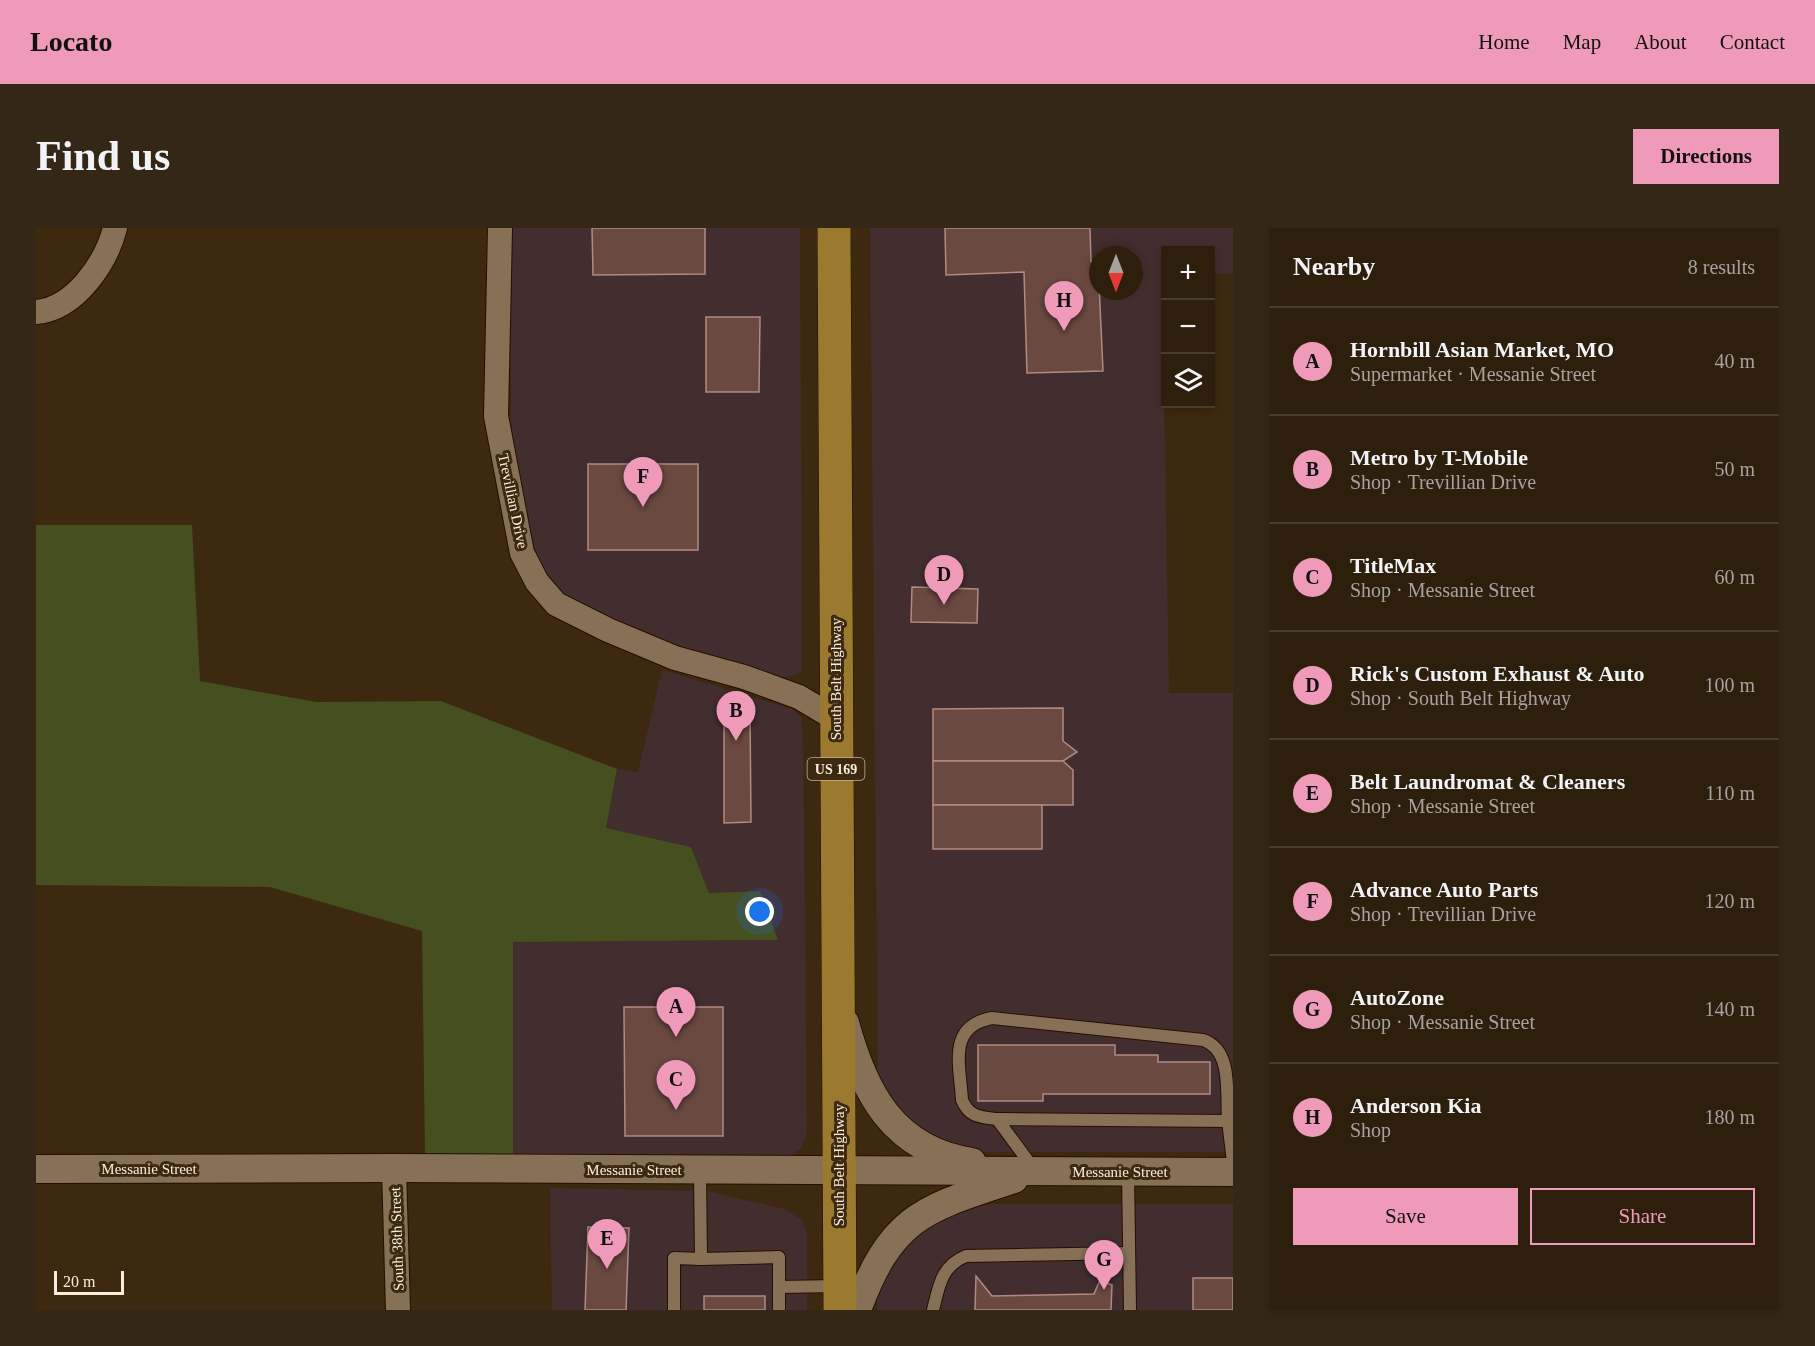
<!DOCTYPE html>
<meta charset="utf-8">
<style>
:root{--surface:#2d1f0c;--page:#352715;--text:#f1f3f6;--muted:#a7a29d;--line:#483d2d;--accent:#ef9ab8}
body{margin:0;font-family:Georgia,serif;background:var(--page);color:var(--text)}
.controls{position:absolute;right:18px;top:18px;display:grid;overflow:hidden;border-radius:0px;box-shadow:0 3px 9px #0003}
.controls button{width:54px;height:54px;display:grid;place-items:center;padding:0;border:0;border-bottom:2px solid var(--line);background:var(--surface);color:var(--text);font:30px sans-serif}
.compass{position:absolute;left:1053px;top:18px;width:54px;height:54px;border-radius:50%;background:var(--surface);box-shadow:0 3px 9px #0003;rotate:180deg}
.scale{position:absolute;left:18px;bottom:15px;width:70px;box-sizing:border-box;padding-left:6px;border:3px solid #faedde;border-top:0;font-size:16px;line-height:21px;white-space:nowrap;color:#faedde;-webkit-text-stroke:4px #3c2910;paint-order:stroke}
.you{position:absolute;left:724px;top:684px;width:21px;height:21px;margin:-15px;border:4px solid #fff;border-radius:50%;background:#1a73e8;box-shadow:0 0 0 9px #1a73e833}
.badge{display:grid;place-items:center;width:39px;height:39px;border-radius:50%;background:var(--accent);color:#111;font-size:20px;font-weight:700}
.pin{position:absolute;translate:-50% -50px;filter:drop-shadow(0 2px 3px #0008)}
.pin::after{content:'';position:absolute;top:32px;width:21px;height:18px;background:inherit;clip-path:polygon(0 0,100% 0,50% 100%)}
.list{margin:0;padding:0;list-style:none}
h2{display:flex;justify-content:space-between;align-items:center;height:78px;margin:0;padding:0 24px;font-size:26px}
h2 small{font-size:20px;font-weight:400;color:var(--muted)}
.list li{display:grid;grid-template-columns:39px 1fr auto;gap:18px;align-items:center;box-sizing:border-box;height:108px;padding:0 24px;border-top:2px solid var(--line)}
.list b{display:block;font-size:22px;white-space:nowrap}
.list p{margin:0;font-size:20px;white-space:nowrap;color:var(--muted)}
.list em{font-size:20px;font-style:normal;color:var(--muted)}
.actions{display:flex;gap:12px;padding:18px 24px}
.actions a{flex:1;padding:14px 0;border:2px solid var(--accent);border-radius:0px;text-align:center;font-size:21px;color:var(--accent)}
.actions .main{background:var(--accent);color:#111}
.icon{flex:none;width:33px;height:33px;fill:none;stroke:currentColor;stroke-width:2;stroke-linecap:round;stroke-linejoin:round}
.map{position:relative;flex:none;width:1197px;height:1082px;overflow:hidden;border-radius:0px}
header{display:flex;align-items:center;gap:36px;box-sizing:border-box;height:84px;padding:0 30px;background:var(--accent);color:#111}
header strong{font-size:28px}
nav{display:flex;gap:33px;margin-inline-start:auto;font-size:21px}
.intro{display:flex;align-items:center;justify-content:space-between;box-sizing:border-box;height:144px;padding:0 36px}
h1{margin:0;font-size:42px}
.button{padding:15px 27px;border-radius:0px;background:var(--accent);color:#111;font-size:21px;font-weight:700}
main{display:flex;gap:36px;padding:0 36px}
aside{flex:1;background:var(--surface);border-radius:0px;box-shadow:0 3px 9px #0003}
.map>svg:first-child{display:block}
.commercial{fill:#432e2f;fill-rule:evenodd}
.green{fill:#464f1f}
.building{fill:#6a4940;stroke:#b08b81;stroke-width:1.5}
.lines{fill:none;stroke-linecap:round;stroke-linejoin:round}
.service-casing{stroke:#210;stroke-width:14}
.minor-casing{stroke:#210;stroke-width:26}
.tertiary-casing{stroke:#210;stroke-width:30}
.primary-casing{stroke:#210;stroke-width:34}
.service{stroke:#877156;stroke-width:12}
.minor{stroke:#877156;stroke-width:24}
.tertiary{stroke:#877156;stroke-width:28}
.primary{stroke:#9b7a30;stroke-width:33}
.labels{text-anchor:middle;stroke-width:6;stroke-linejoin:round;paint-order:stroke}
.shield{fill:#3c2910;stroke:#c1b2a0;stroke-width:1.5}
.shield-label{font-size:14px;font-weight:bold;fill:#faedde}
.street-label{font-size:15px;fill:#faedde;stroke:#3c2910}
</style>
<header>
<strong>Locato</strong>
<nav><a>Home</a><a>Map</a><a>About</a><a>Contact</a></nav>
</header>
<div class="intro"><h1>Find us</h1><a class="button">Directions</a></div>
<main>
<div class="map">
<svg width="1197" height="1082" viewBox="0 0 1197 1082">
<rect width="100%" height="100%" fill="#3c2910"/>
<!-- commercial -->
<g class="commercial">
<path d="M474,0H764L766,442L760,447L743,450L643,419L560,386L525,367L505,343L493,317L475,196Z"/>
<path d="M834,0H1197V46H1175L1174,22H1130L1129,46L1126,47L1133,465H1197V924H944L906,917L877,898L856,873L842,846ZM1062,27H1098V63H1062Z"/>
<path d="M626,442L756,481L765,489L767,503L771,903L766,919L753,929L477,931V714L741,712L724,663L673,665L655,619L570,600L581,541L602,544Z"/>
<path d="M514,960L671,963L749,981L767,993L771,1006V1082H516Z"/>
<path d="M959,976H1197V1082H841V1072L851,1038L869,1012L916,982Z"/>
</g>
<!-- green -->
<path class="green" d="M0,297H156L164,453L280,474L405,473L581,541L570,600L655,619L673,665L724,663L742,712L477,714V931L389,928L386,703L234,659L0,657Z"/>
<!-- building -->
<g class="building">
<path d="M556,0H669V46L557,47Z"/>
<path d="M909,0H1054L1055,34H1062L1067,143L991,145L988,44L910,47Z"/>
<path d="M670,89H724L723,164H670Z"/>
<rect x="552" y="236" width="110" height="86"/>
<path d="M876,359L942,361L941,395L875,394Z"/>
<path d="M1027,480V513L1041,524L1027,533H897V481Z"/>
<path d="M688,484H714L715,594L688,595Z"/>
<path d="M897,533H1027L1037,542V577H897Z"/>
<rect x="897" y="577" width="109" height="44"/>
<path d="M588,779H687V908H589Z"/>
<path d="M942,817H1079V827H1122V834H1174V866H1007V873H942Z"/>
<path d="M552,999L593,1000L590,1082H549Z"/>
<path d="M940,1048L956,1068L1058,1066L1064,1052L1076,1057L1075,1082H939Z"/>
<rect x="1157" y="1050" width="40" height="32"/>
<rect x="668" y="1068" width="61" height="14"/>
</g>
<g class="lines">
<defs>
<g id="service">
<path d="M961,891C944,889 933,889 926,872C924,837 911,798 956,790L1167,812C1197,822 1190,865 1192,893"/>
<path d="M998,941L961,891L1192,893L1197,934"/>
<path d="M664,942L665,1031L743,1029V1059L803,1058"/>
<path d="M1092,944L1094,1082"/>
<path d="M743,1059V1082"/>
<path d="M638,1082V1030L665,1031"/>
<path d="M897,1082C903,1058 905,1038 930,1028L1093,1025"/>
</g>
<g id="minor">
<path d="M464,0L460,188L486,325L501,354L520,376L572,402L639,430L708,449L763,469L800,491"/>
<path d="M0,84C39,81 70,35 79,0"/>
<path d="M358,940L362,1082"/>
</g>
<g id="tertiary">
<path d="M809,795C828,865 857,922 936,934"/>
<path d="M0,941L358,940L1197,944"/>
<path d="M821,1082C856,987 888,981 978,951"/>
</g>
<path id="primary" d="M798,0L804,1082"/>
</defs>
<!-- service casing -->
<use href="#service" class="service-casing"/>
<!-- minor casing -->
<use href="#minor" class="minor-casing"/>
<!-- tertiary casing -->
<use href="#tertiary" class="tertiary-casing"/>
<!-- primary casing -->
<use href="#primary" class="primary-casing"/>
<!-- service -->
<use href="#service" class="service"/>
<!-- minor -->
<use href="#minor" class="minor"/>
<!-- tertiary -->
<use href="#tertiary" class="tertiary"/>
<!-- primary -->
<use href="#primary" class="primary"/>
</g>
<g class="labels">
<!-- shield labels -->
<rect class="shield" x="771.5" y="530" width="57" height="22" rx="4.5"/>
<g class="shield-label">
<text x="800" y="546">US 169</text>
</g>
<!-- street labels -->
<g class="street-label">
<text transform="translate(477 273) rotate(78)" y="5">Trevillian Drive</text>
<text transform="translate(800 451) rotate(-90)" y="5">South Belt Highway</text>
<text transform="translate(803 937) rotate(-90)" y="5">South Belt Highway</text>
<text x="113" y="946">Messanie Street</text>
<text x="598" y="947">Messanie Street</text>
<text x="1084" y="949">Messanie Street</text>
<text transform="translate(361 1011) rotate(-92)" y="5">South 38th Street</text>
</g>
</g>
</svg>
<div class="controls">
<button>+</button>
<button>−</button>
<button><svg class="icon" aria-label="layers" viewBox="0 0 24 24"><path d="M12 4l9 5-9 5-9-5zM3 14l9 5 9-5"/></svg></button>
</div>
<svg class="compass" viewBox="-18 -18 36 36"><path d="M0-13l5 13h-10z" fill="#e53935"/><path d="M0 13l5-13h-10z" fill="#a7a29d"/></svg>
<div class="scale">20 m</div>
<div class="you"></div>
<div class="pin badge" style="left:640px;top:809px">A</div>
<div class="pin badge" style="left:700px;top:513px">B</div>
<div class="pin badge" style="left:640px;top:882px">C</div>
<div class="pin badge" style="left:908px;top:377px">D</div>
<div class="pin badge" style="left:571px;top:1041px">E</div>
<div class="pin badge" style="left:607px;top:279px">F</div>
<div class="pin badge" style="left:1068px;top:1062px">G</div>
<div class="pin badge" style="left:1028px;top:103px">H</div>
</div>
<aside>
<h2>Nearby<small>8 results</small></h2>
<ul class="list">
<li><span class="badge">A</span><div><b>Hornbill Asian Market, MO</b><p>Supermarket · Messanie Street</p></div><em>40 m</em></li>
<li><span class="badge">B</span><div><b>Metro by T-Mobile</b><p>Shop · Trevillian Drive</p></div><em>50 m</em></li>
<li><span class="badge">C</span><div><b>TitleMax</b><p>Shop · Messanie Street</p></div><em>60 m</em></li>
<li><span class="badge">D</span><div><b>Rick's Custom Exhaust &amp; Auto</b><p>Shop · South Belt Highway</p></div><em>100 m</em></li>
<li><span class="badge">E</span><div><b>Belt Laundromat &amp; Cleaners</b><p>Shop · Messanie Street</p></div><em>110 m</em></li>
<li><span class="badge">F</span><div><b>Advance Auto Parts</b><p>Shop · Trevillian Drive</p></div><em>120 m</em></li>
<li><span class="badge">G</span><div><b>AutoZone</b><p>Shop · Messanie Street</p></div><em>140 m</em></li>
<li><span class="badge">H</span><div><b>Anderson Kia</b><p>Shop</p></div><em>180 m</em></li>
</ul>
<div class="actions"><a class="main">Save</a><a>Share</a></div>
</aside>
</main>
